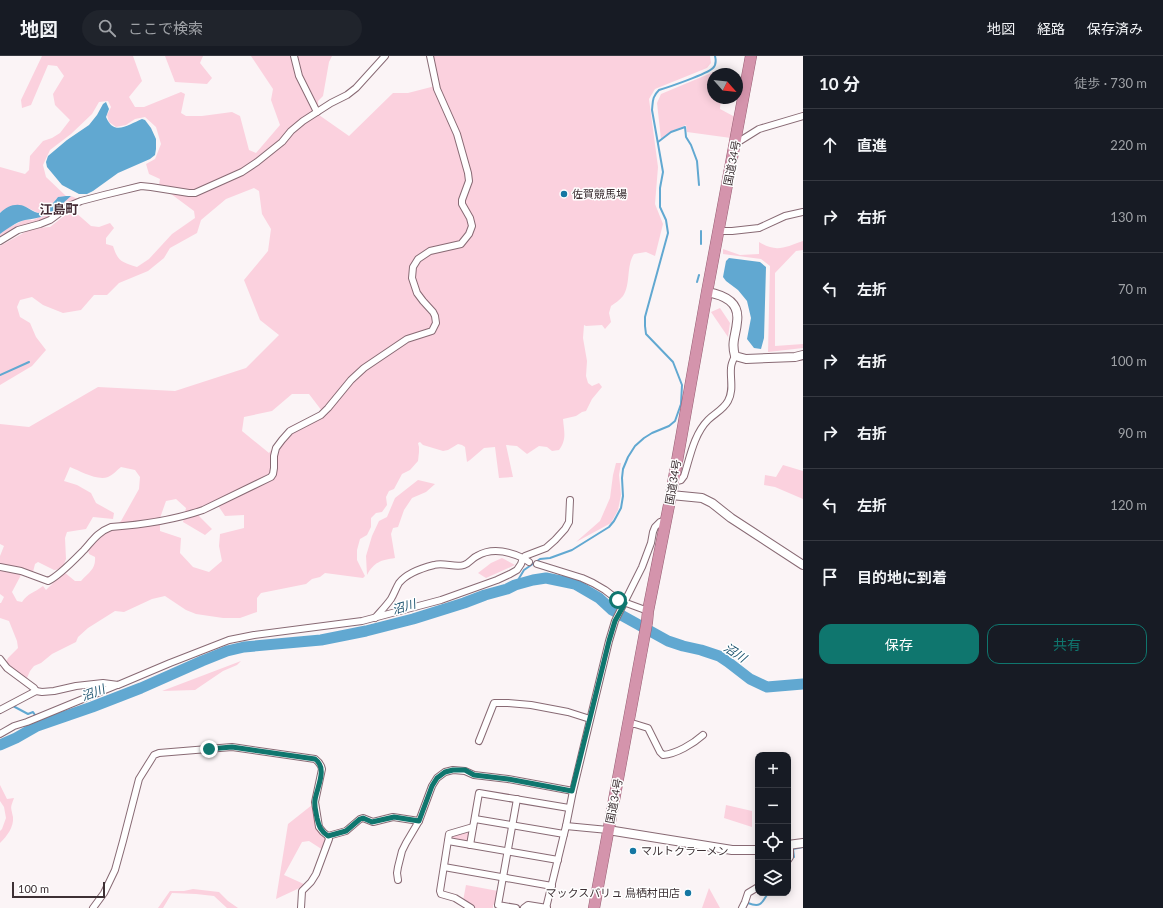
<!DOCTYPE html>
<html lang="ja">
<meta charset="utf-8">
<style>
:root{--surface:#171b24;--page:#20242c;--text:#f1f3f6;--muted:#9ea1a6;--line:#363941;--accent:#0f766e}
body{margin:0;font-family:Lato,"Noto Sans JP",sans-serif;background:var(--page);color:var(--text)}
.controls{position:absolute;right:12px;bottom:12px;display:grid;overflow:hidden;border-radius:8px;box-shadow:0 2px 10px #0003}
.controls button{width:36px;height:36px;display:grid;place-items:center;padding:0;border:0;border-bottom:1px solid var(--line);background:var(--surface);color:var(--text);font:20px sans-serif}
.compass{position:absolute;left:707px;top:12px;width:36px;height:36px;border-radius:50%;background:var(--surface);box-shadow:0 2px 10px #0003;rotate:117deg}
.scale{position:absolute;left:12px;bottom:10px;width:93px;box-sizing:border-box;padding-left:4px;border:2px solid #3d3034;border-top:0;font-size:11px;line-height:14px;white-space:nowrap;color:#3d3034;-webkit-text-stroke:3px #fff;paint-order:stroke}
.stop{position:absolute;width:12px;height:12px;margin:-9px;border:3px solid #0f766e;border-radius:50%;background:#fff}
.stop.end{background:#0f766e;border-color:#fff;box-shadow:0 1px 4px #0008}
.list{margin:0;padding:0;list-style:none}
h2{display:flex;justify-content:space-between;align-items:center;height:52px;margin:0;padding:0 16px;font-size:17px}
h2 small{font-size:13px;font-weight:400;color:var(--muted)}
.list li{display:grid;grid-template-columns:26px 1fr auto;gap:12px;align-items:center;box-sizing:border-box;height:72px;padding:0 16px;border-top:1px solid var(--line)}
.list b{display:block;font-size:15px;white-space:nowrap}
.list em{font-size:13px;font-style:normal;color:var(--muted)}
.actions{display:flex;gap:8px;padding:12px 16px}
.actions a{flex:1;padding:9px 0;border:1px solid var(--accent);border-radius:12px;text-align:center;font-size:14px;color:var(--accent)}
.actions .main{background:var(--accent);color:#fff}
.icon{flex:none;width:22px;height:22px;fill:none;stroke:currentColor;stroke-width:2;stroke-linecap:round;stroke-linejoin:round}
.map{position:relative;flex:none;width:803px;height:852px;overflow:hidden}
header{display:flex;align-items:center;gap:24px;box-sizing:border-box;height:56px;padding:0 20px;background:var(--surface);border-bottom:1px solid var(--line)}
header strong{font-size:19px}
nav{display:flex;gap:22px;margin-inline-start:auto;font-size:14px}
.search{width:280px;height:36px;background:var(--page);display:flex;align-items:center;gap:10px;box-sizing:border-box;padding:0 14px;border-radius:22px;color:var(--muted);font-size:15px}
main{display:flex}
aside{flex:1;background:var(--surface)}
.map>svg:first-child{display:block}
.green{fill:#fbd1de;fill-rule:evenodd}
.water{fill:#61a8d1}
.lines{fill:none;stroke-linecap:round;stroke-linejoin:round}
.stream{stroke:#61a8d1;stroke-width:2}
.river{stroke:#61a8d1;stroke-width:11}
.minor-casing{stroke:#886a74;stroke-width:8}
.tertiary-casing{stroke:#886a74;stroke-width:10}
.trunk-casing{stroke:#985f74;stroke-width:12}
.minor{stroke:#fff;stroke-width:6}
.tertiary{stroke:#fff;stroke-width:8}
.trunk{stroke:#d494ac;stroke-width:11}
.route{stroke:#0f766e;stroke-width:5}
.poi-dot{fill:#1577a3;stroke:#fff;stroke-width:1.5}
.labels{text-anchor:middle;stroke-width:3;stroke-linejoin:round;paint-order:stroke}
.street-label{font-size:11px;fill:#3d3034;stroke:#fff}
.poi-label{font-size:11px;fill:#3d3034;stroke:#fff;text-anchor:start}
.water-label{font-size:12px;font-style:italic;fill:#1a526e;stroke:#fff}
.quarter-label{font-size:13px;font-weight:bold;fill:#442b34;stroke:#fff}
</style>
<header>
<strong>地図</strong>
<div class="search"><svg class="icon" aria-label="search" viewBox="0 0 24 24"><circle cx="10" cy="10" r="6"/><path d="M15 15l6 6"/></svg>ここで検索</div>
<nav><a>地図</a><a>経路</a><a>保存済み</a></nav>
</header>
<main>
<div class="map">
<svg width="803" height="852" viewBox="0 0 803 852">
<rect width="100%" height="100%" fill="#fbf4f6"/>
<!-- green -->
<g class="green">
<path d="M42,0H133L142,25L129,41L135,51H144L181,36L185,38L181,57L186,60H202L232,56L240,60L249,94L256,97L280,69L271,44L273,33L251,0H332L329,6L323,40L318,45L319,59L349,80L393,37H408L439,29L431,0H710L711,7L707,12L655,33L649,43L658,111L655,148L663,168L655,200L646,196L634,198C626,210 631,228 623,240C620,244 615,247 611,250L609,257L611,266L605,273L602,269L586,270L584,269L583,282L587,305L586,320L588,327L592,330L599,327L602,331L592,343L586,355L582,356L576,360L563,363C564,376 567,383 559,394L552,395L547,391L539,390L527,398L517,390L506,389L513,421L499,422L495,391L484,392L470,404L467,406L465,391L462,389L458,388L448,394L443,395L423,389L420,386L418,387L419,391V396L418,405L410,414L402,418L394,433L389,435L386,441L387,449L382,456L376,457L371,462V471L367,479L360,483L357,494V504L365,520L363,522L325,517L320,521L312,523L306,528L261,537L257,542V556L240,562H223L196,558L186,554L165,540L152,543L124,556L115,555L88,572L78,581L76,586L52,598L41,607L34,610L30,615L27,622L25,623L6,606L8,602L18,592L17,585L9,565L0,562V547H1L4,541L0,538V500L4,490L0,488V368L29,371L98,331L175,335L246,312L279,279L260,264L244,224L268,195L271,173L262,158L259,135L254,132L226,143L201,164L197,177L170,192L164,202L148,215L119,227L107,239H94L81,254L63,257L43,249L32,241L20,244L17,251L20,261L30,267L36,281L46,294L32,310L0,329V190L27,175L36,172L50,171L69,156H75L91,170L99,171L110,167L114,172L106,182V188L113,190C118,206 122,206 137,211L149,203L172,178L195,162L194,155L159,129L160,123L149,118L146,108L155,103L161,88L156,71L145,61L135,63L126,69L116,71L109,66L107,59L111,51L108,45L99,46L92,58L71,78L50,94L43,109L46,121L66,140L58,141L53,147L43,156L38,157L24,150L2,155L0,157V111L25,118L29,114L30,100L43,85L52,82L60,77L70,64L55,49L53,38L64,20L57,10L48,9L31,49L22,52L21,44ZM292,338H309L322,355L289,371L269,397L242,375L244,361L272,355ZM70,411C80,415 97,425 108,421C113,419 117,414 121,411L135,414L140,421L139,433L121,465L93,488L88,494L89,498L95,501C96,513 89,516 81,525H75L64,516L46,534L43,530C34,537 28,537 22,546L17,545L12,536L21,519L12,510L33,516L35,508L38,506L54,514L62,513L66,503L65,482L67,476L86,473L93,461L113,463L114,457L96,447L91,437L77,429L64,425ZM176,443L186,452L183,466L205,479L212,473L199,460L200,451L215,445L225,460L244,459V472L220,478L219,490L222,505L209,516L193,511L180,497L181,482L160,475V462L166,445Z"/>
<path d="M165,0H203L200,7L212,22L207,28L175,26Z"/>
<path d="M716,15L717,18H713V42H721L720,53L735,61L731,82L687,76L686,69L672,75L661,83L657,47L661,38Z"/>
<path d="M71,140L78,143L49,163L0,184V178L8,172L24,164H33L56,153Z"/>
<path d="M803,185V194L796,195L775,217V290L803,288V292L768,296L770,210L761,203L723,198V193L740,199L759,198V186C776,197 786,191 803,185Z"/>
<path d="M720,252L730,267L728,281L711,256Z"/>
<path d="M616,407H621L619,419L621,439L618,454L611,467L576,486L600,465L610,442L613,419Z"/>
<path d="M783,409L803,415V443L775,431L764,429L765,419L776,421Z"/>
<path d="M418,424L435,428L426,436L412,442L404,454L398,471L393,472L391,478L395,502C381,504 374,506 367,519L366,500L372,480L379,465L387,461L395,442Z"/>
<path d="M502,502L515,509L486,522L478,517L491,507Z"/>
<path d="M241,605L237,609L223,615L195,634L162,635Z"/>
<path d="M0,729L7,743L14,742C10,753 11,750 13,761C14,771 7,780 0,787V775L2,773L6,762L4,751L0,745Z"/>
<path d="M312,749L317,774L327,783L323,794L309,785L302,786L284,819L306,829L276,843L288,768Z"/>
<path d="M726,749L752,755V771L724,762Z"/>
<path d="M468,775L470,777L469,785L467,786L451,784L452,779Z"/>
<path d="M466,829L498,835L496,847L493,849V852H474L463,845Z"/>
<path d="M709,832L720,852H702Z"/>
<path d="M193,833L219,836L228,845L238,852H227L214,840L196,838L172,837L163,852H158L170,835H184Z"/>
</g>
<!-- water -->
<g class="water">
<path d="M106,46L109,53L106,61C114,81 129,68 142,63L145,64L151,72L156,83V93L155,99L150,103L118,117L93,135L87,138H79L62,129L47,111L46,106L48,100L67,84L89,69L97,59L103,48Z"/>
<path d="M66,140H71C63,147 56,155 46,159C39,162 32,163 25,164C16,166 7,173 0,178V157C7,150 17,146 26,151C30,153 34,156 38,157C46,157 53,147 58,141Z"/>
<path d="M729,202L760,206L766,211L764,282L761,293L754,292L747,283L751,262L747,245L738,234L726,225L723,221L726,205Z"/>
</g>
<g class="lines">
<!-- stream -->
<g class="stream">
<path d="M658,86L671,76L685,71L686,81L691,89L697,105L699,129"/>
<path d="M701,188V175"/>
<path d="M697,226L699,219"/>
<path d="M0,319L29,306"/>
<path d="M515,529L524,514L540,503L550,502L572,494L609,471L614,465L621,452L623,440L622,422L623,413L628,401L635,390L644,382L652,377L669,370L675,365L681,348L682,329L673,306L646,278L645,270V261L668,177L666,164L660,151V132L663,116L652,54C653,45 652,41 659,34C669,31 707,18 713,12C716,9 716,4 715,0"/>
<path d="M13,650L28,658L33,656L35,659"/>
<path d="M794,801L793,793L803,791"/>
<path d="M788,813L790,811"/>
<path d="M745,852L748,847C761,852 762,847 768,837"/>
</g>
<!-- river -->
<path class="river" d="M0,689L16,682L37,670L92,651L141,632L202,605L227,595L244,591L321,584L366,575L413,563L464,547L485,539L507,533L515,529L533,524L546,522L575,528L599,542L612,554L668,585L683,590L701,594L719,600L728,606L750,623L767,631L803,628"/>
<defs>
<g id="minor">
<path d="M294,0L299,20L317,56"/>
<path d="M735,88L759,73L803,60"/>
<path d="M719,175H732L759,172L785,160L803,156"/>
<path d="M0,185L18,174L40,168L50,164L69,150L81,145L104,139L141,130L151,131L189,137H195L242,116L257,106L282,86L291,75L303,65L331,47L347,39L356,32L385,0"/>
<path d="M673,426L681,424L684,420C690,401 694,378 708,364C715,357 723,354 728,345C734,334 730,323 731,312C731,308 733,304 735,300"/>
<path d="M537,508L582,522L593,527L605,534L618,544L648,555"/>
<path d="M0,511L21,515L48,525C59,520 76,502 84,494C93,484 98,476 111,471C140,469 174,464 203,454L271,421L273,418L274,412V400L276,392L282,384L290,375L321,359L328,352L351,324L364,312L407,283L432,275L436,267L435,260L433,256L423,245L417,237L412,222L413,211L418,203L430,195L461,188L469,178L472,170L470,162L462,148V144L469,125L468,117L457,78L437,33L430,0"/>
<path d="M375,562C380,556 386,550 391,543C394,538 396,532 399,527C407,517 422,512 434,509C444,506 455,512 464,509C470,507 472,502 477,500C492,491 508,495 523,502L525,500L546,492L555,484L565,473L569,466L570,444"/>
<path d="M0,603L7,612L34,632L36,635"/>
<path d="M0,654L36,635L42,636L54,635L76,630L103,627L118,629L170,607L229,584L254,579L362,565L441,544L497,524L510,518L517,514L521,508L523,502L529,506"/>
<path d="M628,668H635L648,672L660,696L663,699C676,698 693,688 703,679"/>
<path d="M0,678L14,670L27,666L117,629"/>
<path d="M479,685L494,647H508L531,649L568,656L590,663"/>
<path d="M475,763L564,778"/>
<path d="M566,770L608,774"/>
<path d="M328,780L346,775L360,763L363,762L373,766L393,761L419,765"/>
<path d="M448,785L558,804"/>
<path d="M470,789L479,737L569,752"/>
<path d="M788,804L790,801V789"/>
<path d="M444,811L552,830"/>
<path d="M398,824L397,817L398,811L402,795L406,787L419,765L432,730L437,722L445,716L453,714L465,715L474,719L508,723L573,735"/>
<path d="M93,852L104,837L115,814L123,785L139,723L154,699L159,697L232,691L315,703C319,706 321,708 322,713L315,746L319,771L323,776L328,780L329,783L316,818L311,826L302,835L301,852"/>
<path d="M471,852L455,842L441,838L440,835L449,778L473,771"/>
<path d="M516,852L498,849L517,743"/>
<path d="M524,852L528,849L547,852"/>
<path d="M546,852L566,770L573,735L609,585L615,565L642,511L651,487L653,476L655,471L660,466L666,464"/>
<path d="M742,852L745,846L748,837L758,831"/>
</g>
<g id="tertiary">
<path d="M707,236C724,239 740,246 737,266C736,279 731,286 735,300L746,303L795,301L803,299"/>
<path d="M671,439L702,442L712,447L731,462L803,509"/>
<path d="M608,774L732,794H758"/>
<path d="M788,789L803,787"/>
</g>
<path id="trunk" d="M594,852L647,566L648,555L671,439L707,236L751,0"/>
</defs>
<!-- minor casing -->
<use href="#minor" class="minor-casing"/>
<!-- tertiary casing -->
<use href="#tertiary" class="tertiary-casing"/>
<!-- trunk casing -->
<use href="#trunk" class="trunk-casing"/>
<!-- minor -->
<use href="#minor" class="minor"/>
<!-- tertiary -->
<use href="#tertiary" class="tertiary"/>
<!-- trunk -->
<use href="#trunk" class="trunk"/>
</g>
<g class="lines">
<!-- route -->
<path class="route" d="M209,693L232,691L315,703C328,712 317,731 315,744C314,750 316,756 317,762C319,771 321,775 328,780L346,775L360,763L363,762L372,766L394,761L419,765L432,730L437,722L445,716L453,714H465L474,719L508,723L572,735L609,585L615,565L625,547L618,544"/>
</g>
<!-- markers -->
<g class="poi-dot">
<circle cx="564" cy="138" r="4"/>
<circle cx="633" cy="795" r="4"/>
<circle cx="688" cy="837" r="4"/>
</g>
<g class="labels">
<!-- street labels -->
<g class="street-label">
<text transform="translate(732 107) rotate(-79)" y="4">国道34号</text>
<text transform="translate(673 426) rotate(-80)" y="4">国道34号</text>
<text transform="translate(614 745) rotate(-79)" y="4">国道34号</text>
</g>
<!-- poi labels -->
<g class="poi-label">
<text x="572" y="142">佐賀競馬場</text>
<text x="641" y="799">マルトクラーメン</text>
<text x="680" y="841" text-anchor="end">マックスバリュ 鳥栖村田店</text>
</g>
<!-- water labels -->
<g class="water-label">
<text transform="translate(404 551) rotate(-16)" y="4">沼川</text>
<text transform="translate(735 597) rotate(33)" y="4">沼川</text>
<text transform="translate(93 637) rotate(-21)" y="4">沼川</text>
</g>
<!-- quarter labels -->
<g class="quarter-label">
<text x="59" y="158">江島町</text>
</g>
</g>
</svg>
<div class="controls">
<button>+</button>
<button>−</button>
<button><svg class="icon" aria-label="locate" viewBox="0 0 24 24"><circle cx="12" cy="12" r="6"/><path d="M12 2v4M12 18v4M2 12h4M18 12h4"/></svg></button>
<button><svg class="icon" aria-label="layers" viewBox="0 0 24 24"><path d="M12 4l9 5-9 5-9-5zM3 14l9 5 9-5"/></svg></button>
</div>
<svg class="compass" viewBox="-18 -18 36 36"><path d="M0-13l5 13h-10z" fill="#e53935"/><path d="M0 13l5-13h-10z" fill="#9ea1a6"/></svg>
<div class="scale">100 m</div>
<div class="stop" style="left:618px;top:544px"></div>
<div class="stop end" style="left:209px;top:693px"></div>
</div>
<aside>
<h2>10 分<small>徒歩 · 730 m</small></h2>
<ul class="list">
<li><svg class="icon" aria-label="ahead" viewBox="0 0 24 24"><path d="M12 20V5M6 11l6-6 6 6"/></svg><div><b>直進</b></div><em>220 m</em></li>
<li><svg class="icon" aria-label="right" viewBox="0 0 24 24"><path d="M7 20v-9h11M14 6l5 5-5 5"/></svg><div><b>右折</b></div><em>130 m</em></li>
<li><svg class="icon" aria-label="left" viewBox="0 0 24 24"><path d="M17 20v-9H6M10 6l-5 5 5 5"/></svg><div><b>左折</b></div><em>70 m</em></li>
<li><svg class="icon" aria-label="right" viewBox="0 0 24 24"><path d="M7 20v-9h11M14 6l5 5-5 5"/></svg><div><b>右折</b></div><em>100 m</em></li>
<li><svg class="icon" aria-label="right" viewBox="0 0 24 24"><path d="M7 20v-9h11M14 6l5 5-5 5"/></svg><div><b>右折</b></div><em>90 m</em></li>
<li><svg class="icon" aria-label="left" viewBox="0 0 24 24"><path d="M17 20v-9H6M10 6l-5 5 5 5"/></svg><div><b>左折</b></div><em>120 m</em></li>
<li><svg class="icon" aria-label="arrive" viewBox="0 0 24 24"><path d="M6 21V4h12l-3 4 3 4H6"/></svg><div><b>目的地に到着</b></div></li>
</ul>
<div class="actions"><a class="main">保存</a><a>共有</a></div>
</aside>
</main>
